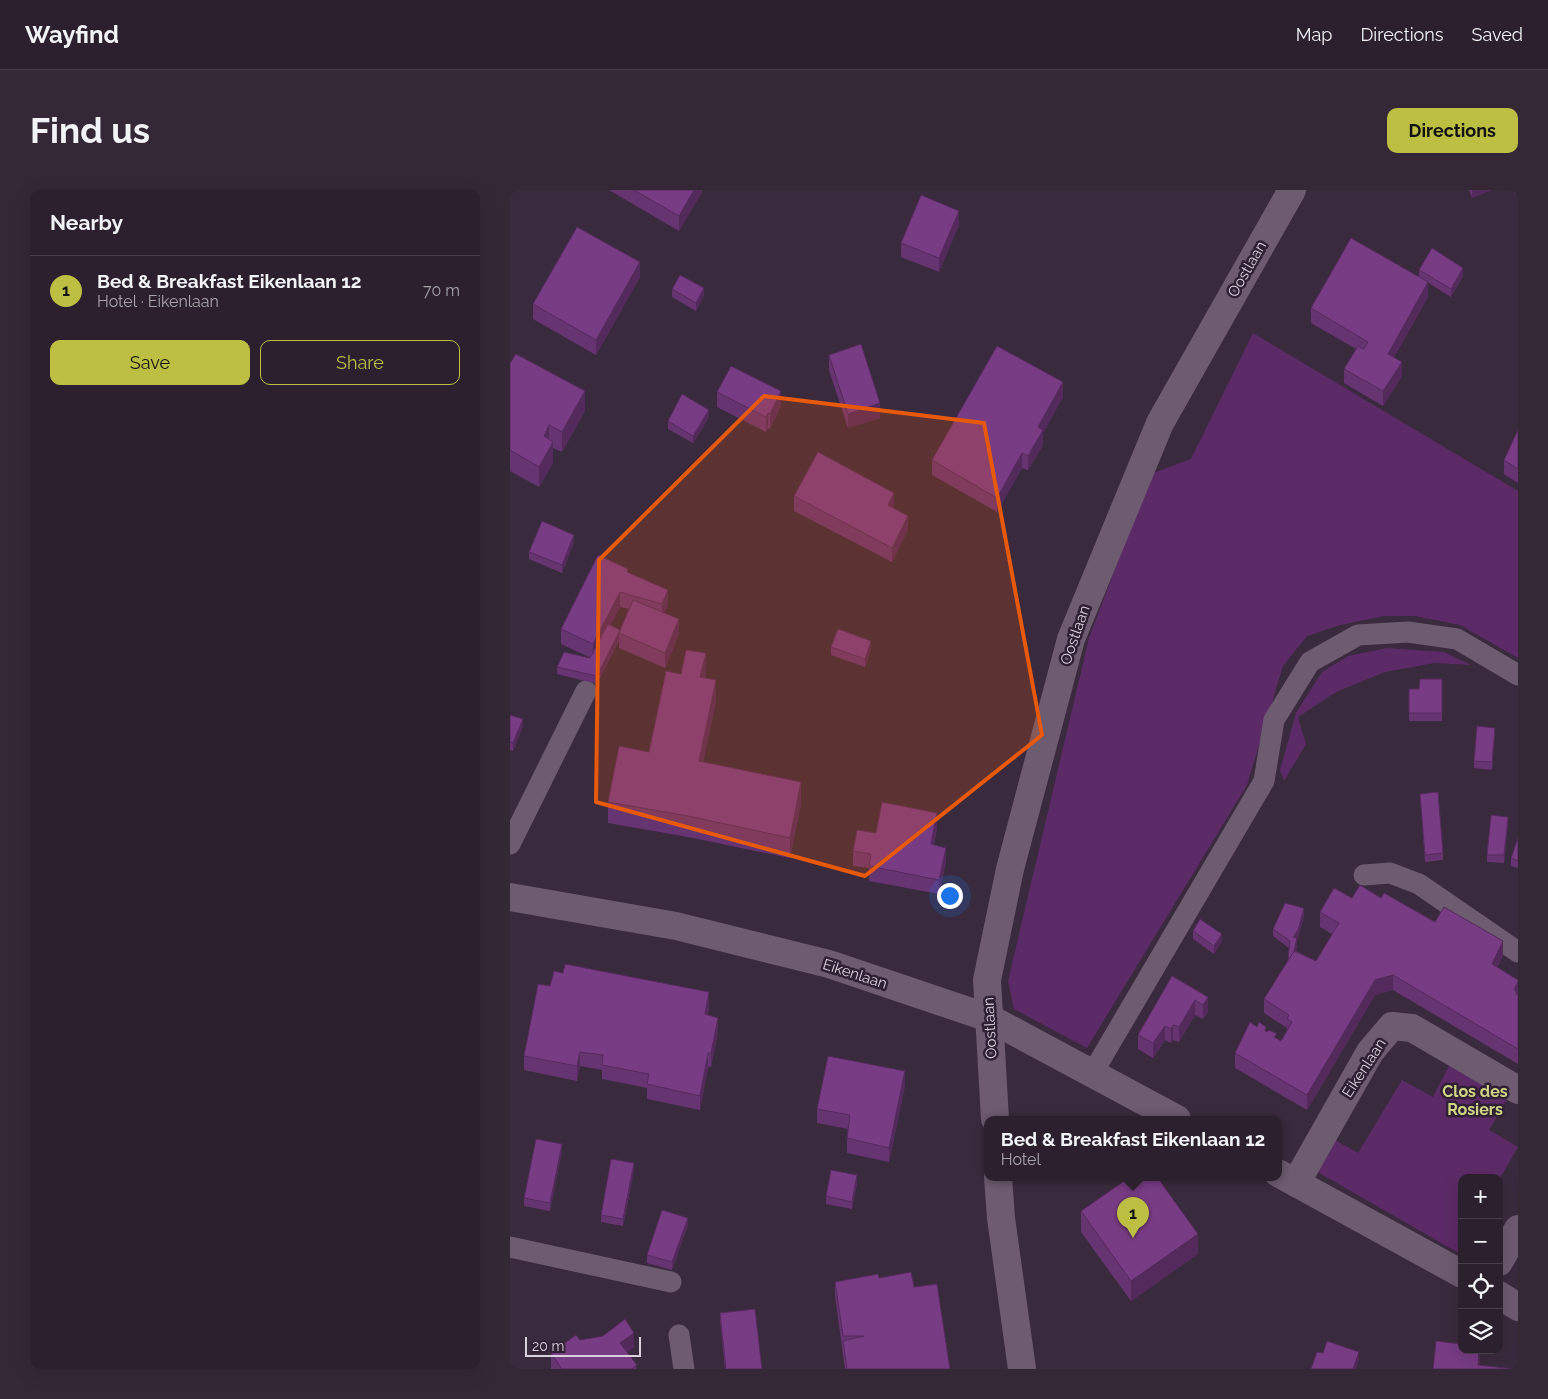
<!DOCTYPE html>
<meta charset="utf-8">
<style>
:root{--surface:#2c202e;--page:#342836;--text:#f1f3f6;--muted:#a6a3aa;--line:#483e4a;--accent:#bdbf43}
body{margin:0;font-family:Raleway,sans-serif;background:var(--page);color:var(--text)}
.controls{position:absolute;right:15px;bottom:15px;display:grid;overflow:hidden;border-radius:10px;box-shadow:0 5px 20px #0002}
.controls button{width:45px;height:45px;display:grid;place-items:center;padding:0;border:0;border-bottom:1px solid var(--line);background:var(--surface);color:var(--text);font:25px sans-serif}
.scale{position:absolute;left:15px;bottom:12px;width:116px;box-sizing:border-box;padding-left:5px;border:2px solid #dbd1dd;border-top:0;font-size:14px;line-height:18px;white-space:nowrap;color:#dbd1dd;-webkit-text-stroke:4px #2f2033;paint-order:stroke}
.you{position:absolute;left:439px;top:705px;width:18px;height:18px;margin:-12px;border:4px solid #fff;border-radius:50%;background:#1a73e8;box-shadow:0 0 0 8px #1a73e833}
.badge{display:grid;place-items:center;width:32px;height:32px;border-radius:50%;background:var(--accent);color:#111;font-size:16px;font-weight:700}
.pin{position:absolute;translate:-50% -41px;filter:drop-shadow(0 1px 2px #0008)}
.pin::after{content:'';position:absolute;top:26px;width:18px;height:15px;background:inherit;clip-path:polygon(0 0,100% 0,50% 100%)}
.popup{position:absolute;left:474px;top:926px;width:298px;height:65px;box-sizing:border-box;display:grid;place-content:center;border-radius:10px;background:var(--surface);filter:drop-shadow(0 1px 4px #0005);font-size:16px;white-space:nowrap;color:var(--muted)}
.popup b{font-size:19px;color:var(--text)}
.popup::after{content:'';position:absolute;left:50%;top:100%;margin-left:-10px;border:10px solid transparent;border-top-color:var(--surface)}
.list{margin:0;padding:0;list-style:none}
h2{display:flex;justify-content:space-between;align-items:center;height:65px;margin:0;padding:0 20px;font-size:21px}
h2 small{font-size:16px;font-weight:400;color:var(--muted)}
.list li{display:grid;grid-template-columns:32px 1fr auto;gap:15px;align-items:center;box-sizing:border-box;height:70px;padding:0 20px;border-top:1px solid var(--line)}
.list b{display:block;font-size:19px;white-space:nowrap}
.list p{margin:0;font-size:16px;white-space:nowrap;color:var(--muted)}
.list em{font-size:16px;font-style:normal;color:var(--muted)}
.actions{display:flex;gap:10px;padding:15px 20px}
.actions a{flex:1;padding:11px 0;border:1px solid var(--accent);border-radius:10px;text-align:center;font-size:18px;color:var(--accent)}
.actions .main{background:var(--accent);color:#111}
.icon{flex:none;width:28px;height:28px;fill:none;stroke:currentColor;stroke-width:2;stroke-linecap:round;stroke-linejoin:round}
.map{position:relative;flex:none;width:1008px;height:1179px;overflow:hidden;border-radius:10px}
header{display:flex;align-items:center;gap:30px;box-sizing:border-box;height:70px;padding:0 25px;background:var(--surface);border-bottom:1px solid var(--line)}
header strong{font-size:24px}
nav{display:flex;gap:28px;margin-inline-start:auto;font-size:18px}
.intro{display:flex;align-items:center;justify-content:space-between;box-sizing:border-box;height:120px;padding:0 30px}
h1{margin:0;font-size:35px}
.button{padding:12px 22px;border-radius:10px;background:var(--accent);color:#111;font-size:18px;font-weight:700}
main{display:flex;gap:30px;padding:0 30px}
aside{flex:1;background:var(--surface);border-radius:10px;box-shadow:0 5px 20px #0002}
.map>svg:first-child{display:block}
.green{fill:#5c2b67}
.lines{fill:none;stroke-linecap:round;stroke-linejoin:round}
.service{stroke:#6d5b70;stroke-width:21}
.minor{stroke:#6d5b70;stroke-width:28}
.wall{fill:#673472;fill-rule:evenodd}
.shaded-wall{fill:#542a5c}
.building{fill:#783c84;stroke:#542a5c}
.marked{fill:#e8590c;fill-opacity:0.2;stroke:#e8590c;stroke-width:4;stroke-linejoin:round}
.labels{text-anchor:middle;stroke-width:5;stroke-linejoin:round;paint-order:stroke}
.street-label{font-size:15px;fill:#dbd1dd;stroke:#2f2033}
.neighbourhood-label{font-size:16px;font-weight:bold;fill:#d1d587;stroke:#2f2033}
</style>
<header>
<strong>Wayfind</strong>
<nav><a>Map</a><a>Directions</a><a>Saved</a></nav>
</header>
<div class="intro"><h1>Find us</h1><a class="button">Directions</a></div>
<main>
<aside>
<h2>Nearby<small></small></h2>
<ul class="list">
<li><span class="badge">1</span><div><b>Bed &amp; Breakfast Eikenlaan 12</b><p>Hotel · Eikenlaan</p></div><em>70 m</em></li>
</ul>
<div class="actions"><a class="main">Save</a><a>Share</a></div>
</aside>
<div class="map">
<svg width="1008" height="1179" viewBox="0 0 1008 1179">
<rect width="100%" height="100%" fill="#3a2a3d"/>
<!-- green -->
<g class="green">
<path d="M743,143L1008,301V468L950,435L905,426H874L830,435L797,446L773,476L737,595L577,858L504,819L498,791L579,448L641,284L681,269Z"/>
<path d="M877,458L934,462L961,475L924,473L875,482L826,502L788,527L796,554L774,591L770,580L786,523L812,482L838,466Z"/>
<path d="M939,876L997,909L979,940L1008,957L989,990V988H952V1065L806,981L823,949L848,963L892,890L923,907Z"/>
</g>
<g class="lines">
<!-- service -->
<g class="service">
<path d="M0,654L76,501"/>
<path d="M854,685L880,683L909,694L1008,762"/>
<path d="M582,884L754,591L764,530L800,472L848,445L898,442L947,449L1008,485"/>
<path d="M0,1057L161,1092"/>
<path d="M169,1145L174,1179"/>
</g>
<!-- minor -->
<g class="minor">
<path d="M0,707L166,736L319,774L479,828L667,929"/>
<path d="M485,929L477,790L500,679L561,449L650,233L782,0"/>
<path d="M768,983L952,1084"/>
<path d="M488,987L491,1028L512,1179"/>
<path d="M786,993L860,862L882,836L902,838L1008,900"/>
<path d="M989,1072L1008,1039"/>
<path d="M989,1105L1008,1117"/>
</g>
</g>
<!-- wall -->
<g class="wall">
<path d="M99,0H193L169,41Z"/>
<path d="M959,0H981L962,8Z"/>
<path d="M449,35L429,82L391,67V53Z"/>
<path d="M909,80L953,86L941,107L909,87Z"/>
<path d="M130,87L86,165L23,129V114Z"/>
<path d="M162,99L194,105L186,121L162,107Z"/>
<path d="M918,107L884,167L892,186L873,216L834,193V179L846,159L801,133V118Z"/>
<path d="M319,165L370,228L338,238L319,180Z"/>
<path d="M0,173L75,221L52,262L43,258V273L29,297L0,281Z"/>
<path d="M207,202L271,216L260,239L258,238L256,242L207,217Z"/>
<path d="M553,207L533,243V255L518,280L512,278L487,322L422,285V270Z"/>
<path d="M199,227L183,253L158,239V231Z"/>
<path d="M1008,240V293L994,284V270Z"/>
<path d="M284,306L398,340L382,372L284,321Z"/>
<path d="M64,352L52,383L19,369V362Z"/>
<path d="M118,382L158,415L154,423L169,444L155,478L109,458V451L87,494L47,484V477L81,468L51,454V439ZM110,417L119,419L110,440L100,435Z"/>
<path d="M321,457L361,458L355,477L321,465Z"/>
<path d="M171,484H196L195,488L206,511L193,572L291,613L280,668L178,647L98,633V612L139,562Z"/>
<path d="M932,489V531H899V499H909Z"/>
<path d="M0,525L13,536L3,561L0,560Z"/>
<path d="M985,546L982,580L964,578V571Z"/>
<path d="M910,604L933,663V670L915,672Z"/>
<path d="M998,634L994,673L977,672V665Z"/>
<path d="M427,638L424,655L436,672L429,704L359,691V678L343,676V661L366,643Z"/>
<path d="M1008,648V678L1001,676V668Z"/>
<path d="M842,708H871L925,732L993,766L987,777L1008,790V874L883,800L865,805L797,920L725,878V863L756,842L771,851L777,842V838L754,823V809L778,770L779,758L763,746V739L794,726L788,748L787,749V755L786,761L806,771L822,744L810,737V722Z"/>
<path d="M683,741L712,751L704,764L683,749Z"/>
<path d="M662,786L698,807V822L693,829L685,825L669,852L663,850L661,853L655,850L643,868L628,859V845Z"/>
<path d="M199,817L198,825L208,842L201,877H198L190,920L137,909V898L92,889V880L70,876L67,891L14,880V866Z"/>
<path d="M395,896L379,972L337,963V948L338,939L307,933V919Z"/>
<path d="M52,961L40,1021L14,1016V1008Z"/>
<path d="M124,980L113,1036L91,1032V1025Z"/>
<path d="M347,993L342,1019L316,1014V1006Z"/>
<path d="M571,1021L688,1064L621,1111L571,1042Z"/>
<path d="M178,1035L162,1080L137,1073V1065Z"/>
<path d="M369,1088L404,1097L440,1179H335L325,1106V1092Z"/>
<path d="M210,1123L252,1179H215L210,1131Z"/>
<path d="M124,1157L117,1162L127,1179H41V1163Z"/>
</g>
<!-- shaded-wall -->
<g class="shaded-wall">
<path d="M184,0H193L169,41V26Z"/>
<path d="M962,0H981L962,8Z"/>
<path d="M1004,0H1008V3L1004,5Z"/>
<path d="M449,21V35L429,82V68Z"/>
<path d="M130,72V87L86,165V150Z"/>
<path d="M953,78V86L941,107V99Z"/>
<path d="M918,92V107L878,178V164Z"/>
<path d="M194,98V105L186,121V113Z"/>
<path d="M892,172V186L873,216V201Z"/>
<path d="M553,192V207L533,243V255L518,280V266L528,237Z"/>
<path d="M75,201V221L52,262V242Z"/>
<path d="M271,201V216L260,239V224Z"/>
<path d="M370,213V228L338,238V224Z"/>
<path d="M199,220V227L183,253V246Z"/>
<path d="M258,223V238L256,242V227Z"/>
<path d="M39,235V256L34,246Z"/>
<path d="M43,252V273L29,297V277Z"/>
<path d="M512,263V278L487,322V308Z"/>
<path d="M384,303V318L378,315Z"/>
<path d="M398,326V340L382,372V358Z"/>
<path d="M64,345V352L52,383V375Z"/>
<path d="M158,400V415L152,429V414Z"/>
<path d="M110,402V417L83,469V454Z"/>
<path d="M169,429V444L155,478V463Z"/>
<path d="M109,443V451L87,494V486Z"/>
<path d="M361,451V458L355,477V469Z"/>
<path d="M196,463V484L190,508V487Z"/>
<path d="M206,490V511L189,592V571Z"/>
<path d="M13,529V536L3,561V553Z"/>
<path d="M985,538V546L982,580V572Z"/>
<path d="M291,592V613L280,668V648Z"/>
<path d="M427,623V638L421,668V654Z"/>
<path d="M998,627V634L994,673V665Z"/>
<path d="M436,658V672L429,704V690Z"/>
<path d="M794,718V726L788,748L787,749V755L782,777L783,747Z"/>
<path d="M712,744V751L704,764V756Z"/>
<path d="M993,751V766L982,788V774Z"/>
<path d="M883,785V800L865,805L797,920V905L865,790Z"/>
<path d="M1008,792V807L1007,809L1004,800Z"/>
<path d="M199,802V817L195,839V824Z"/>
<path d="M698,807V822L693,829V815Z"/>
<path d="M685,810V825L669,852V837Z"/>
<path d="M208,828V842L201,877V863Z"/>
<path d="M663,835V850L661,853V839Z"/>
<path d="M655,836V850L643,868V853Z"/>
<path d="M70,862V876L67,891V876Z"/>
<path d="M198,863V877L190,920V906Z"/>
<path d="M395,881V896L379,972V958Z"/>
<path d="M52,954V961L40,1021V1013Z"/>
<path d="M124,973V980L113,1036V1029Z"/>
<path d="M347,985V993L342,1019V1012Z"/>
<path d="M178,1028V1035L162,1080V1072Z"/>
<path d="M688,1044V1064L621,1111V1091Z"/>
<path d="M124,1143V1157L110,1167V1153Z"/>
<path d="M969,1160L970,1170L969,1179H968Z"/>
<path d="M849,1162V1170L846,1179H843Z"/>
</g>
<!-- building -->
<g class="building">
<path d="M124,0H184L169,26Z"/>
<path d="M411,5L449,21L429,68L391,53Z"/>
<path d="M67,37L130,72L86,150L23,114Z"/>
<path d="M841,48L918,92L878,164L892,172L873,201L834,179L848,156L854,159L858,152L801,118Z"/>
<path d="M922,58L953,78L941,99L909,80Z"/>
<path d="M170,85L194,98L186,113L162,99Z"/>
<path d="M351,154L370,213L338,224L319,165Z"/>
<path d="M487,156L553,192L528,237L533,240L518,266L512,263L487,308L422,270Z"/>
<path d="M6,164L75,201L52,242L39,235L34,246L43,252L29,277L0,260V173Z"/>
<path d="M221,176L271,201L260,224L258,223L256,227L207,202Z"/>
<path d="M172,204L199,220L183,246L158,231Z"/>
<path d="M1008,240V279L994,270Z"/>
<path d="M308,262L384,303L378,315L398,326L382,358L284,306Z"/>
<path d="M32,331L64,345L52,375L19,362Z"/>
<path d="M88,365L118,379L117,382L158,400L152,414L110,402L83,454L51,439Z"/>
<path d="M123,410L169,429L155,463L109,443Z"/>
<path d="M98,434L110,440L87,486L47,477L54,462L80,468Z"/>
<path d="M328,439L361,451L355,469L321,457Z"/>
<path d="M176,460L196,463L190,487L206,490L189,571L291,592L280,648L178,626L98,612L109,556L139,562L156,481L171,484Z"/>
<path d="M910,489H932V523H899V499H909Z"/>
<path d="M0,525L13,529L3,553L0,552Z"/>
<path d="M967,536L985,538L982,572L964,571Z"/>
<path d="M928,602L933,663L915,665L910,604Z"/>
<path d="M372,612L427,623L421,654L436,658L429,690L359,676L361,664L343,661L347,640L366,643Z"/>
<path d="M981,625L998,627L994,665H977Z"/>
<path d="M1008,648V671L1001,668Z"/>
<path d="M850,695L871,708L874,703L925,732L934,717L993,751L982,774L1008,790V792L1004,800L1007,802L1006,804L1008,805V859L883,785L865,790L797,905L725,863L740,832L747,837L749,832L756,837L755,841L757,842L759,840L767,844L764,847L771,851L782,832L777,829L779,825L754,809L784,761L806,771L829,733L810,722L824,698L842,708Z"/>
<path d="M775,713L794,718L788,740L783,747L787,748L784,761L779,769H778L780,751L763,739Z"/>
<path d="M690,729L712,744L704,756L683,741Z"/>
<path d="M55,774L199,802L195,824L208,828L201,863H198L190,906L137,894L139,884L92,875L93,865L70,862L67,876L14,866L28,794L40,796L44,781L53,783Z"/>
<path d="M662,786L698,807L693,815L685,810L669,837L663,835L661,839L655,836L643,853L628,845Z"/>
<path d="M318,866L395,881L379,958L337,948L340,925L307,919Z"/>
<path d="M26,949L52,954L40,1013L14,1008Z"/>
<path d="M101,969L124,973L113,1029L91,1025Z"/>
<path d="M321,980L347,985L342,1012L316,1006Z"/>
<path d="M620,987H647L688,1044L621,1091L571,1021Z"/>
<path d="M152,1020L178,1028L162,1072L137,1065Z"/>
<path d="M401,1082L404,1097L427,1094L440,1179H337L333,1151L354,1146H333L325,1092L368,1084L369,1088Z"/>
<path d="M245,1119L252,1179H216L210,1123Z"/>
<path d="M115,1129L124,1143L110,1153L127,1175L122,1179H52L41,1163L66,1145L70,1150L93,1146Z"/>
<path d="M817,1151L849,1162L843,1179H801L807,1162L813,1163Z"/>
<path d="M926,1151L952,1154V1160H969L968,1175L1004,1179H923Z"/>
</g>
<!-- marked area -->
<path class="marked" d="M254,206L474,233L532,545L355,686L86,612L89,370Z"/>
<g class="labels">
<!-- street labels -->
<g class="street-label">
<text transform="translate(737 79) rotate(-60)" y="5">Oostlaan</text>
<text transform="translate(565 445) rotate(-71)" y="5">Oostlaan</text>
<text transform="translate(345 784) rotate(18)" y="5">Eikenlaan</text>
<text transform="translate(480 838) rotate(-93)" y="5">Oostlaan</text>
<text transform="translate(854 878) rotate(-57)" y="5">Eikenlaan</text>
</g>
<!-- neighbourhood labels -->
<g class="neighbourhood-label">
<text x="965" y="907">Clos des<tspan x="965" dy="18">Rosiers</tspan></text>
</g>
</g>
</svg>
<div class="controls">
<button>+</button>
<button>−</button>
<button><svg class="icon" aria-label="locate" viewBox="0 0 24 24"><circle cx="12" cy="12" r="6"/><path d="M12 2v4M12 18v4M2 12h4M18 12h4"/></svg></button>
<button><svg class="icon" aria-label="layers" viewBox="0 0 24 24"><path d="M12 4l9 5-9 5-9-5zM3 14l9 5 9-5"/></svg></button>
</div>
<div class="scale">20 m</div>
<div class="you"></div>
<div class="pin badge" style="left:623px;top:1048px">1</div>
<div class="popup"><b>Bed &amp; Breakfast Eikenlaan 12</b>Hotel</div>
</div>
</main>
